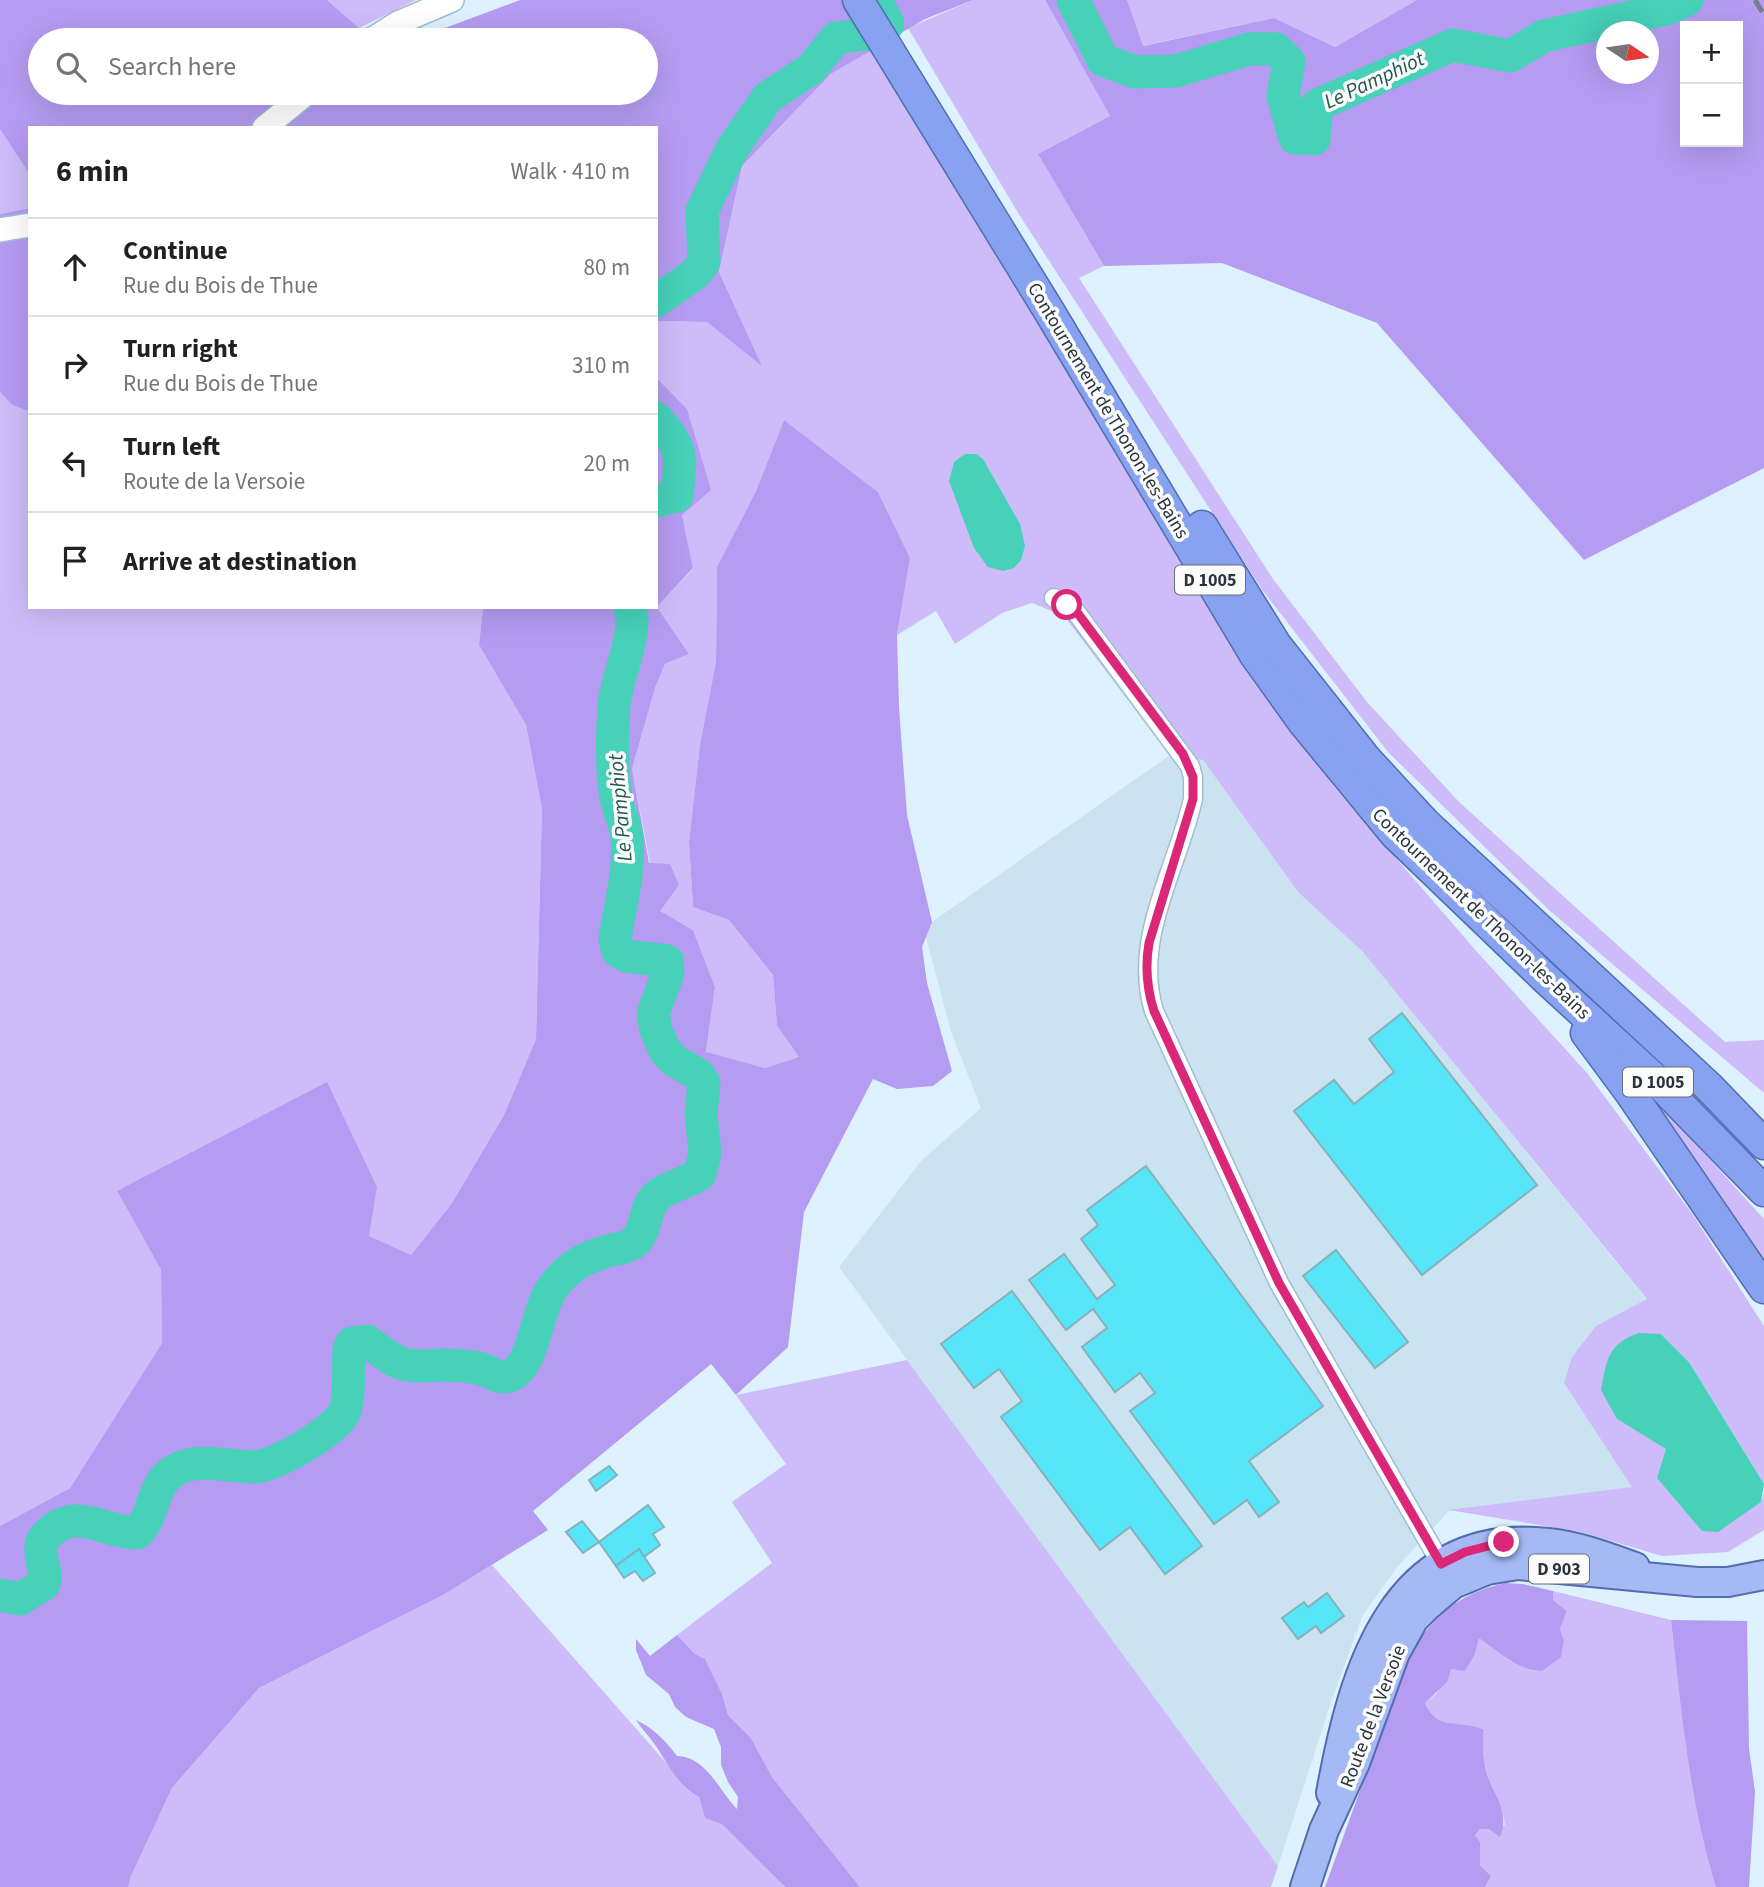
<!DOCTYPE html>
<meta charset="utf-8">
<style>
:root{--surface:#fff;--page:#f2f2f2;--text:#202124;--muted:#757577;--line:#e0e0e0}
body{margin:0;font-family:"Source Sans 3",sans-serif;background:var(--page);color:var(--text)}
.controls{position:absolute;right:21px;top:21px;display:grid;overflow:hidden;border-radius:0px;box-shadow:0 7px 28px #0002}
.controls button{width:63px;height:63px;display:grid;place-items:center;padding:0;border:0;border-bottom:2px solid var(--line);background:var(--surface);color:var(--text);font:35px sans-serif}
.compass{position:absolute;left:1596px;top:21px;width:63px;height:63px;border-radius:50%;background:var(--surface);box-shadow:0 7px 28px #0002;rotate:103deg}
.stop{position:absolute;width:21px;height:21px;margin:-16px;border:5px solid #db2777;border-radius:50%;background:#fff}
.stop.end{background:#db2777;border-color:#fff;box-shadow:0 2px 7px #0008}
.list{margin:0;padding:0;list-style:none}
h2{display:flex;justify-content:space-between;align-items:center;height:91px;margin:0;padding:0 28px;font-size:30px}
h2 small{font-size:23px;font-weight:400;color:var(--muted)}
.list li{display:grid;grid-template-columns:46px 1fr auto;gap:21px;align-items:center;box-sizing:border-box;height:98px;padding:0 28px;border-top:2px solid var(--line)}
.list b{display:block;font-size:26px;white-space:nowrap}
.list p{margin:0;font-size:23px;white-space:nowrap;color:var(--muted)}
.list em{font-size:23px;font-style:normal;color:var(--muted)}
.icon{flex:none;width:38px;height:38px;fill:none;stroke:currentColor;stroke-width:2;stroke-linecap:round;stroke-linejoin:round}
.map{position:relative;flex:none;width:1764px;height:1887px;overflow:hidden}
.search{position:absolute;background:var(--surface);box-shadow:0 7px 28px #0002;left:28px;top:28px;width:630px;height:77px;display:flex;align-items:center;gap:18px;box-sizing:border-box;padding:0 24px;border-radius:38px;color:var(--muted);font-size:26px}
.panel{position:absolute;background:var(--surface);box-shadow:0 7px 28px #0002;left:28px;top:126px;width:630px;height:483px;border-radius:0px}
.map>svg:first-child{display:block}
.built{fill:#cbe2f1}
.green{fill:#cdbcf9}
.forest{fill:#b59bf1;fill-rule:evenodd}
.water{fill:#47d1b9}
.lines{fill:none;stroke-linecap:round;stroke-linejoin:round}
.river{stroke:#47d1b9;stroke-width:33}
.building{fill:#56e5f9;stroke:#88b1b8;stroke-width:2}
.minor-casing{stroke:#9fbed3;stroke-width:21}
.tertiary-casing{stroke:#9fbed3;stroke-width:26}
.primary-casing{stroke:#526dae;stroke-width:32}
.trunk-casing{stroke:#526dae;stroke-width:33}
.minor{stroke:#fff;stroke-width:18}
.tertiary{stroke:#fff;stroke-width:23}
.primary{stroke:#a5b9f4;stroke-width:28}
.trunk{stroke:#87a2f0;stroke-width:30}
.rail{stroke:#71808a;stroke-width:5;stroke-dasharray:14 7;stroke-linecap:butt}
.route{stroke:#db2777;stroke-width:9}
.labels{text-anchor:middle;stroke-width:7;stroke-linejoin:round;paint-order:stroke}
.shield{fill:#fbfbfb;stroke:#677075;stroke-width:2}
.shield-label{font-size:18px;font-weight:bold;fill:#28343c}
.street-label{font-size:19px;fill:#28343c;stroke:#fbfbfb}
.water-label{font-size:21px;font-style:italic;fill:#20584e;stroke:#fbfbfb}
</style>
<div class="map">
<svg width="1764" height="1887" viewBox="0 0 1764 1887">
<rect width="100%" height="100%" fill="#def1fe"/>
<!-- built -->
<path class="built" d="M1170,755L1203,760L1298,892L1362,951L1647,1300L1564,1383L1633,1487L1449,1511L1397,1567L1363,1615L1331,1702L1278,1866L839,1267L922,1160L981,1108L951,1032L925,933L932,922Z"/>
<!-- green -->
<g class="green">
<path d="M327,0H416L359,28Z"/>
<path d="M973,0H1045L1110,116L1038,154L1104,266L1079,278L1273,579L1367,702L1459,802L1725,1042L1764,1040V1093L1549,910L1388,752L1263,591L1020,216L908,28Z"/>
<path d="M1127,0H1417L1335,47L1274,18L1142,46Z"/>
<path d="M870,51L1038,320L1253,677L1337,790L1478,953L1587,1073L1693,1215L1764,1326V1484L1689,1362L1661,1334L1617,1419L1667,1449L1657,1478L1761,1502L1764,1494V1530L1728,1552L1662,1556L1581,1532L1449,1510L1632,1487L1564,1383L1572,1357L1596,1326L1647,1299L1362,951L1298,892L1203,760L1170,755L1064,616L1032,603L1002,613L955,644L936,611L897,635L910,558L878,492L784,420L756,491L717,567L716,662L700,744L689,842L693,907L729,920L773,975L777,1026L799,1057L765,1068L706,1053L715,987L693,930L659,911L632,769L655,688L665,664L689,654L657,607L693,569L682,515L687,409L656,377V321L707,322L761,364L719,272L742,166L831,74Z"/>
<path d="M0,129L30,175V208L0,214Z"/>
<path d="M0,392L12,405L30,412V607H483L479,645L526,725L542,809L536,1039L504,1115L452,1203L411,1255L368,1236L377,1187L117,1191L161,1270L162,1343L70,1488L0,1526Z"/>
<path d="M1665,1110L1764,1219V1276L1661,1113Z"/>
<path d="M907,1360L1278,1866L1271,1887H860L772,1777L751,1738L728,1715L722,1694L705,1659L695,1654L677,1635L772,1563L732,1502L786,1464L736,1395Z"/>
<path d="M492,1565L669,1766C679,1779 684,1790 699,1797L705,1818L722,1823L785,1887H128L131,1876L172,1788L259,1688L445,1594Z"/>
<path d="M1553,1591L1671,1620C1681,1709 1689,1801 1716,1887H1485L1491,1876L1480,1865V1842L1475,1835L1480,1829L1505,1825C1503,1806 1494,1793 1488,1776C1483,1764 1482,1743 1484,1731C1462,1719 1437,1732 1425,1703L1436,1694L1451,1669L1475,1654L1479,1637L1512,1662L1564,1640L1560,1629L1567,1611L1553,1600Z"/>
</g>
<!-- forest -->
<g class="forest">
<path d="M0,0H327L359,28L369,40H40V93H646V40H413L520,0H973L925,19L831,74L742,166L719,272L762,366L707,322L656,321V128H30V175L0,129Z"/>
<path d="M1045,0H1127L1143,46L1274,18L1335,47L1417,0H1764V468L1584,560L1377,323L1222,263L1104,266L1038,154L1110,116ZM1738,26V142H1685V26ZM1606,32H1648V74H1606Z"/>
<path d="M30,208V412L12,405L0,392V214Z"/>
<path d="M656,377L687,409L711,490L682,515L693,568L657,607L689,654L665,664L655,688L632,769L649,863L670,864L679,885L660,911L693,930L715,987L706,1052L765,1068L799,1057L777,1026L773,975L729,920L693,907L689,842L700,744L716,662L717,567L756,491L784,420L878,492L910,558L897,635L899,708L907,815L932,922L922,947L927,983L952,1071L933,1086L897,1089L873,1079L804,1212L788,1347L736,1395L711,1364L533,1511L548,1530L445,1594L259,1688L172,1788L131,1876L128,1887H0V1526L70,1488L162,1343L161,1270L117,1191L327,1082L377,1187L369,1236L411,1255L452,1203L504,1115L536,1039L542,809L526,725L479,645L483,607H656Z"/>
<path d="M1505,1583L1523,1584L1553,1591V1600L1567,1611L1560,1629L1564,1640L1561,1657L1542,1671C1516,1670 1500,1652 1479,1638L1475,1654L1465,1671L1451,1669L1447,1682L1425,1703C1437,1732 1462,1719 1484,1730C1482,1744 1483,1761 1487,1774C1495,1797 1510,1812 1500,1837L1489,1829H1480L1475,1835L1480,1842V1865L1491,1876L1485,1887H1325L1410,1653C1436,1614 1458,1594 1505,1583Z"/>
<path d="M1671,1620L1747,1621L1749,1748L1755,1792L1749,1887H1716C1689,1801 1681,1709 1671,1620Z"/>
<path d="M677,1635L695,1654L705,1659L722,1694L728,1715L751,1738L772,1777L860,1887H785L722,1824L705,1818L699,1797C677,1786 667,1761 653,1742C647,1734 641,1728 636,1720C652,1727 667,1742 677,1756C707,1757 719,1791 737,1809L738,1797L728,1782L721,1765V1747L714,1729L686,1717L675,1707L669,1694L646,1675L636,1650V1639L650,1656Z"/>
</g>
<!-- water -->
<g class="water">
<path d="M965,454H976L983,459L1020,524L1025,546L1021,560L1014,568L1003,571L988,567L974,548L949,481L954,462Z"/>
<path d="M1639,1333L1661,1334L1689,1362L1764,1484L1761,1502L1718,1532L1702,1531L1657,1478L1666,1449L1617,1419L1601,1390C1607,1360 1607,1344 1639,1333Z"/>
</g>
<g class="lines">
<!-- river -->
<g class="river">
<path d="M1073,0L1103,60L1135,72L1176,71L1249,49H1276L1289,62L1283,96L1295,138L1314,139L1317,105L1453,45L1510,56L1544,36L1667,9L1687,0"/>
<path d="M656,301L695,274L704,262L702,211L732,149L768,97L811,69L836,38L881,32L888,24L876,0"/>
<path d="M656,418C684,448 681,457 677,496L656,501"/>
<path d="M0,1595L20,1599L44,1584C48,1571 39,1560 41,1547C41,1540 45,1537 49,1533C76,1506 106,1533 137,1533C157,1514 150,1481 179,1468C201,1458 230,1467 254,1467C276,1466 332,1433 344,1413C350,1403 348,1363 349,1349L352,1343L367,1341C379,1350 389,1359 403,1364C418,1368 431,1365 445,1365C456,1365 467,1366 477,1368C489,1369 500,1382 512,1375C535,1362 536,1311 552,1289C566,1268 584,1257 608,1251C616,1249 626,1248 633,1243C647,1233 644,1213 653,1200C663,1187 686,1184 700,1174L705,1153L701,1114L704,1083L699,1075L675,1061L665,1051L656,1030L653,1014L668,973L667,961L626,956L618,951L615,939C620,906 630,872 627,838C626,824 618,811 616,797C611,768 612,735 614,706C616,677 639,633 630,607"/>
</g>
</g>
<!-- building -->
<g class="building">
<path d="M1402,1013L1537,1185L1422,1275L1294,1111L1334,1080L1354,1104L1394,1072L1369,1039Z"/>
<path d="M1146,1166L1323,1406L1249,1461L1279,1502L1259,1517L1247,1500L1214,1524L1130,1411L1155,1393L1140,1373L1115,1392L1082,1347L1107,1328L1093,1309L1066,1330L1029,1280L1064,1254L1097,1299L1115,1285L1081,1239L1098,1225L1087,1210Z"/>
<path d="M1336,1250L1408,1342L1375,1368L1303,1276Z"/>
<path d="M1012,1291L1202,1546L1165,1574L1130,1527L1100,1550L1001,1417L1022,1401L999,1369L974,1388L941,1344Z"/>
<path d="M609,1466L617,1475L596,1491L589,1480Z"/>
<path d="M648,1505L664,1527L653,1534L660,1545L644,1557L639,1549L616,1566L599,1542Z"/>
<path d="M582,1521L599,1542L583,1553L566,1532Z"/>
<path d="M639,1549L655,1573L643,1581L635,1571L624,1578L616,1566Z"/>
<path d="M1327,1593L1344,1616L1321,1633L1316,1626L1298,1639L1282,1618L1304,1602L1308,1607Z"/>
</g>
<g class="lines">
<defs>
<path id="minor" d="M1054,598L1076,612L1190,766L1193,777V799C1177,869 1132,939 1154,1011L1279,1283L1446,1572"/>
<g id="tertiary">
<path d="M371,40L398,23L452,0"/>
<path d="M264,128L307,93"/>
<path d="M0,230L30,225"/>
</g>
<g id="primary">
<path d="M1331,1793C1353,1671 1393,1526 1548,1543C1578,1546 1607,1557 1635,1567"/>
<path d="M1305,1887L1324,1830L1355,1763L1395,1653L1414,1619L1427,1606L1453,1584L1487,1570L1518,1565L1697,1582H1728L1764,1575"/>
</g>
<g id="trunk">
<path d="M858,0L1049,311L1255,655L1303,722L1395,834L1546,979L1657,1081L1764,1191"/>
<path d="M1202,526L1276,645L1366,759L1425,823L1709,1087L1764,1144"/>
<path d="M1586,1033L1629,1091L1764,1288"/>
</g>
</defs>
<!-- minor casing -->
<use href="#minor" class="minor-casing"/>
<!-- tertiary casing -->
<use href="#tertiary" class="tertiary-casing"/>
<!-- primary casing -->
<use href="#primary" class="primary-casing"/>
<!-- trunk casing -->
<use href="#trunk" class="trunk-casing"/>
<!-- minor -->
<use href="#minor" class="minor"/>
<!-- tertiary -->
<use href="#tertiary" class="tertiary"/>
<!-- primary -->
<use href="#primary" class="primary"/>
<!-- trunk -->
<use href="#trunk" class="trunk"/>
<!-- rail -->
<path class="rail" d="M1755,0L1764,15"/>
</g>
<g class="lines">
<!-- route -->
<path class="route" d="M1067,605L1076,611L1183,754L1193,777V799L1149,943C1145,966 1147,989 1154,1011L1279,1283L1441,1564L1465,1552L1504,1542"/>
</g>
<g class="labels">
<!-- shield labels -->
<g class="shield">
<rect x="1175" y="565.5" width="70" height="29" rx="5"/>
<rect x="1623" y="1067.5" width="70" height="29" rx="5"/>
<rect x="1529" y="1554.5" width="60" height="29" rx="5"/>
</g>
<g class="shield-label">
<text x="1210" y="586">D 1005</text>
<text x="1658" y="1088">D 1005</text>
<text x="1559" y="1575">D 903</text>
</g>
<!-- street labels -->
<g class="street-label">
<text transform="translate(1109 410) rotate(59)" y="7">Contournement de Thonon-les-Bains</text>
<text transform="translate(1482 913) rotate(44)" y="7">Contournement de Thonon-les-Bains</text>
<text transform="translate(1372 1716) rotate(-69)" y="7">Route de la Versoie</text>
</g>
<!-- water labels -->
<g class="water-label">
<text transform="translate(1374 80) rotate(-25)" y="7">Le Pamphiot</text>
<text transform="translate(620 808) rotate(-95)" y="7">Le Pamphiot</text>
</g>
</g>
</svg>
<div class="controls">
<button>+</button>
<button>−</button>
</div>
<svg class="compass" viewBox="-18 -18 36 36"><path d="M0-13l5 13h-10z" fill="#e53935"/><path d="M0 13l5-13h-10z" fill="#757577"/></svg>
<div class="stop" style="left:1067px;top:605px"></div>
<div class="stop end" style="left:1504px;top:1542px"></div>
<div class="search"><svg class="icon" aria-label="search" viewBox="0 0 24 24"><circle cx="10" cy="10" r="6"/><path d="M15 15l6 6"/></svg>Search here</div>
<section class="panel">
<h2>6 min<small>Walk · 410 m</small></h2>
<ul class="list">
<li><svg class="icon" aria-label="ahead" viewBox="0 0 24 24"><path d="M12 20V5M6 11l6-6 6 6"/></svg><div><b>Continue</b><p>Rue du Bois de Thue</p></div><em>80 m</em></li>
<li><svg class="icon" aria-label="right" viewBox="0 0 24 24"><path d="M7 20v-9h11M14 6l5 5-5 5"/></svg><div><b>Turn right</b><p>Rue du Bois de Thue</p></div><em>310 m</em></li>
<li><svg class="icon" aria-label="left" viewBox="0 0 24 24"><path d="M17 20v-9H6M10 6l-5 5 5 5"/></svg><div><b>Turn left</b><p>Route de la Versoie</p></div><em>20 m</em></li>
<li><svg class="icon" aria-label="arrive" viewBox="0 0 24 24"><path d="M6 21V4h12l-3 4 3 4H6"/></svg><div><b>Arrive at destination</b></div></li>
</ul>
</section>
</div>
